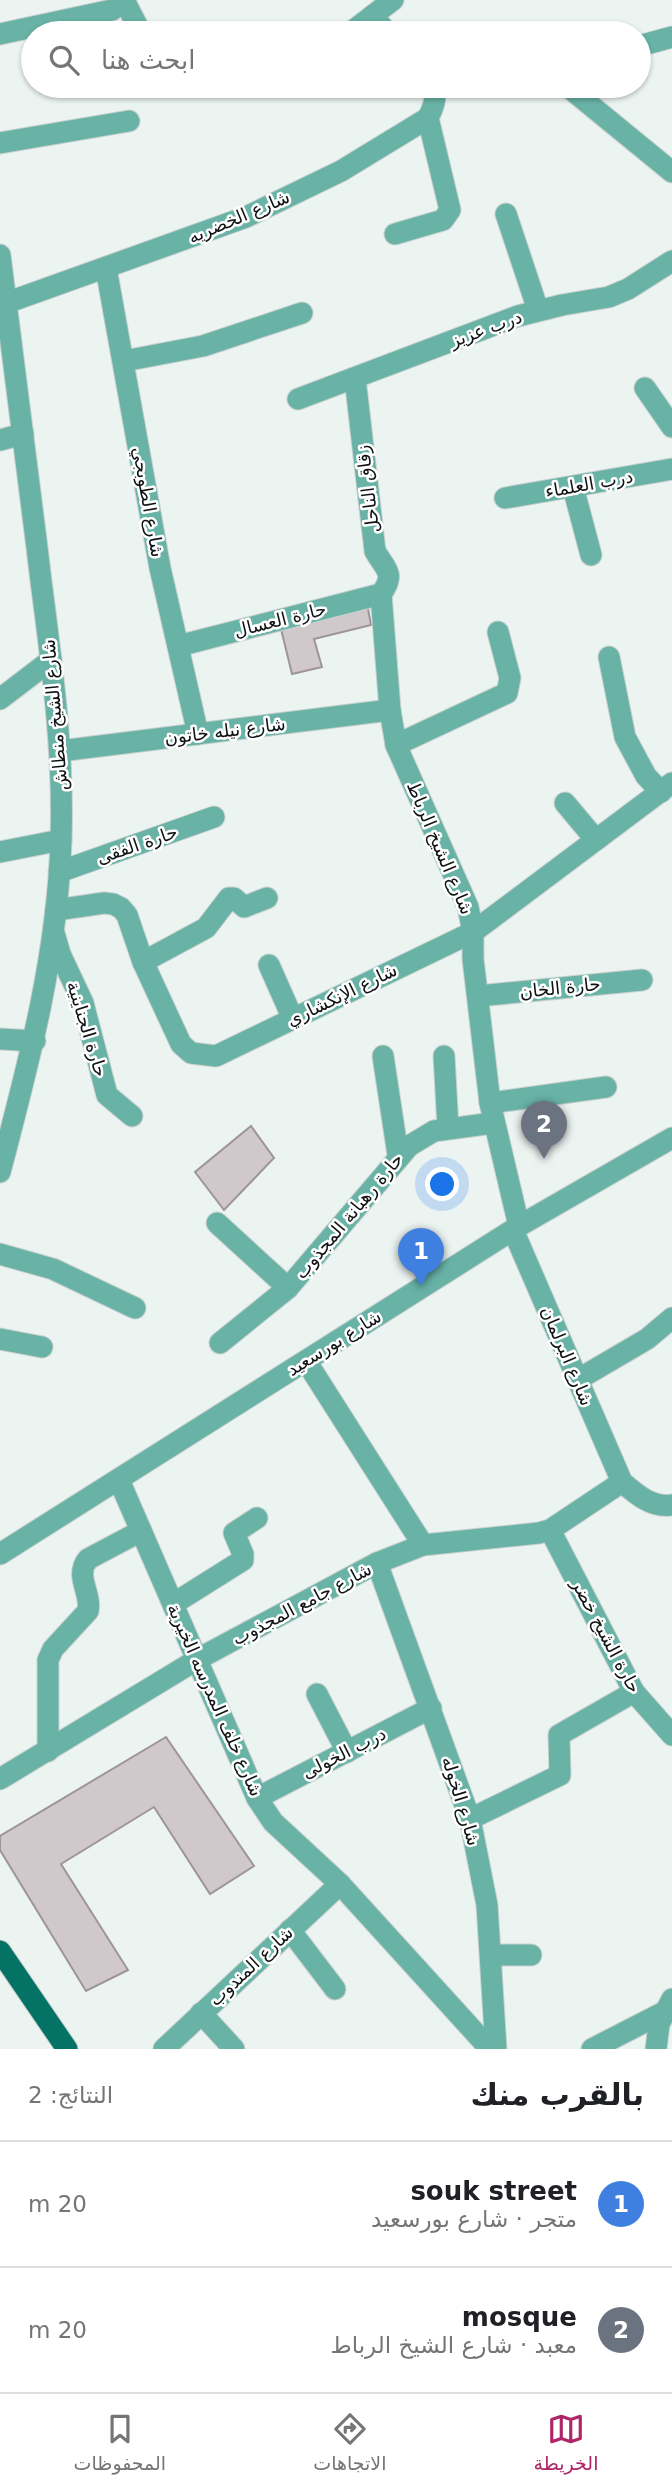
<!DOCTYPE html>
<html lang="ar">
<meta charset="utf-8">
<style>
:root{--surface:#fff;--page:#f6f6f6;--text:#202124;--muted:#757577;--line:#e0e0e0;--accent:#ae2568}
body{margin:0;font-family:"DejaVu Sans",Cairo,sans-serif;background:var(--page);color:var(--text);direction:rtl}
.you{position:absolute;left:443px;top:1185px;width:24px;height:24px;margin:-18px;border:5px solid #fff;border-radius:50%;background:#1a73e8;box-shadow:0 0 0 10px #1a73e833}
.badge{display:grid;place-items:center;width:46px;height:46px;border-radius:50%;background:var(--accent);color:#fff;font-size:23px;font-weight:700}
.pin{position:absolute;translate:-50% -58px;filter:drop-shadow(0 2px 4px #0008)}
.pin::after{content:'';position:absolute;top:37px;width:24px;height:21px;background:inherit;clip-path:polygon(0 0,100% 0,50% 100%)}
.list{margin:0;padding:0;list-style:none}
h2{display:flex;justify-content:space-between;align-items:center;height:91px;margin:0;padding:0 28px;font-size:30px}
h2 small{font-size:23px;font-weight:400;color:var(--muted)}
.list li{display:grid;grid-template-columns:46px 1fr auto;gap:21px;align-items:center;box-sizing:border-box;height:126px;padding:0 28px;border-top:2px solid var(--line)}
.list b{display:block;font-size:26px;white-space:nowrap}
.list p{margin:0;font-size:23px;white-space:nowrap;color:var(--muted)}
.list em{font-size:23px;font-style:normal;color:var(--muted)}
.icon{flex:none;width:38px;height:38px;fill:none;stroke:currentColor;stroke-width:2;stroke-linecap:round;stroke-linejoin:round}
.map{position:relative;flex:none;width:672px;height:2049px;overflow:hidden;direction:ltr}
.search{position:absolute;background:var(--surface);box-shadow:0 2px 5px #0004;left:21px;right:21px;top:21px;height:77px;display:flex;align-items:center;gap:18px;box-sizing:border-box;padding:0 24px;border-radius:38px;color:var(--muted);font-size:26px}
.sheet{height:343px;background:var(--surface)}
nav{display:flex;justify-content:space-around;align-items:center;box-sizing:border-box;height:98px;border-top:2px solid var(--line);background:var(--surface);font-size:19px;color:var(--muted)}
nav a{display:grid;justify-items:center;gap:4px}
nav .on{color:var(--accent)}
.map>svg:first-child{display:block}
.building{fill:#d0c8ca;stroke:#9d9597;stroke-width:2}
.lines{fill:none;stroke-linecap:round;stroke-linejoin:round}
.minor-casing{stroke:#c9d0ce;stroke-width:23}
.major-casing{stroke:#c9d0ce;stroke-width:23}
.minor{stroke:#68b3a6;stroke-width:21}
.major{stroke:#047265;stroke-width:21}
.labels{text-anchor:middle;stroke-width:5;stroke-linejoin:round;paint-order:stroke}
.street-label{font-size:18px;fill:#101313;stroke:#fff}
</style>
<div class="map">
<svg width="672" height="2049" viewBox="0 0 672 2049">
<rect width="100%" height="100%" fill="#ecf4f2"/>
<!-- building -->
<g class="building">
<path d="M367,603L371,625L314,639L322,667L292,674L280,625Z"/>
<path d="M251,1126L274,1158L224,1210L195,1172Z"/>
<path d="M166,1737L254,1866L210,1894L154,1807L61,1864L128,1970L86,1991L0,1850V1836Z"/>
</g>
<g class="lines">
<defs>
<g id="minor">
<path d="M124,0L141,33"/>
<path d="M372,16L388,33"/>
<path d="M350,33L393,0"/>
<path d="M0,34L112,10L117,6L121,0"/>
<path d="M639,46L672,37"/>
<path d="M567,86L672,172"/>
<path d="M0,143L129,121"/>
<path d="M506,214L538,310"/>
<path d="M395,234L443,220L450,210L428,118"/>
<path d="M0,255C14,363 28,472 41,581C52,666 64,752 61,839C58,953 29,1062 0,1172"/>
<path d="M106,268L160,568L198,734"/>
<path d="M6,303L246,217L341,171L428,118C433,108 438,97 432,86"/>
<path d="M124,361L203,346L302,313"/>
<path d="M355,378L375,551C384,568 397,573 381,594"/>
<path d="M645,388L672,427"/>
<path d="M298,399L518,316L562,305L609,297L628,289L672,261"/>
<path d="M0,440L23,434"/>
<path d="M573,487L591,555"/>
<path d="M505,498L672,469"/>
<path d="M381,594L390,710L396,745L468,907L473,932V959L490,1103L519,1226"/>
<path d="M178,646L381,594"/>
<path d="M609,657L625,737L646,776L661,792"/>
<path d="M0,699L51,660"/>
<path d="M396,745L507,693L510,678L498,632"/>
<path d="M60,751L390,710"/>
<path d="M565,803L596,840"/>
<path d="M0,852L61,840"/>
<path d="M59,872L214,817"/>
<path d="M56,910L104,903L113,904L121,908L127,915L143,962L181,1044L191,1053L216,1056L473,932L672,783"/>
<path d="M54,933L60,954L83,1003L107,1095L132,1116"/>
<path d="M143,962L206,928L229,898H234L244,907L267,898"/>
<path d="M269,965L293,1019"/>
<path d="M478,996L642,980"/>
<path d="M0,1039L35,1041"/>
<path d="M383,1056L398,1155"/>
<path d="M444,1056L448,1128"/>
<path d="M490,1103L606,1087"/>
<path d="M217,1223L288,1288"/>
<path d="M513,1230L622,1482C637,1495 652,1508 672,1505"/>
<path d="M0,1254L53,1269L135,1308"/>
<path d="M0,1339L42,1347"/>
<path d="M220,1343L288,1288L409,1146L434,1131L493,1123"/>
<path d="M306,1361L423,1545"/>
<path d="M577,1380L647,1339L672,1318"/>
<path d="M119,1480L257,1798L273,1822L340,1884L490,2049"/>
<path d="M550,1530L634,1692L672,1735"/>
<path d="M0,1554L519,1226L672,1138"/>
<path d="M377,1563L470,1819L487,1905L496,2049"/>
<path d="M173,1604L243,1560V1554L234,1533L257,1518"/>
<path d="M317,1694L347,1752"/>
<path d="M48,1751V1660L53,1649L88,1611C92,1593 74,1576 88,1559L141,1531"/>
<path d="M0,1779L198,1659L377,1563L423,1545L539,1533L550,1530L622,1482"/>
<path d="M257,1798L431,1708"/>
<path d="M470,1819L560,1775L559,1735L634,1692"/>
<path d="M290,1930L335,1989"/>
<path d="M491,1955H531"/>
<path d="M201,2013L234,2049"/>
<path d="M164,2049L340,1884"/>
<path d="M592,2049L664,2012"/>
<path d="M656,2049L659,2024L672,1999"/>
</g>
<path id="major" d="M0,1951L67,2049"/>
</defs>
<!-- minor casing -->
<use href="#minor" class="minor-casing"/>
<!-- major casing -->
<use href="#major" class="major-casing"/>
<!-- minor -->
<use href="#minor" class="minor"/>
<!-- major -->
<use href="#major" class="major"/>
</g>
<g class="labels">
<!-- street labels -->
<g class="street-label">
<text transform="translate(239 217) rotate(-23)" y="6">شارع الخضريه</text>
<text transform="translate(486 329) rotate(-20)" y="6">درب عزيز</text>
<text transform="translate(589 484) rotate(-10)" y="6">درب العلماء</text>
<text transform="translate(368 489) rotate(-97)" y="6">زقاق الناحل</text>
<text transform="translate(148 502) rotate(80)" y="6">شارع الطوبجي</text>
<text transform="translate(280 620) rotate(-14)" y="6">حارة العسال</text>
<text transform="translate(55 715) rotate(-95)" y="6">شارع الشيخ منطاش</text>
<text transform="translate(225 731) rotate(-7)" y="6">شارع نيله خاتون</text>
<text transform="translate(137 845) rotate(-19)" y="6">حارة الفقى</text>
<text transform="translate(440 848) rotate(67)" y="6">شارع الشيخ الرباط</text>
<text transform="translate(560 988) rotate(-6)" y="6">حارة الخان</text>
<text transform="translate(342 995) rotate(-26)" y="6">شارع الإنكشاري</text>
<text transform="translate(87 1029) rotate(73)" y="6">حارة الجناينية</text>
<text transform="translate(349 1216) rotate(-50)" y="6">حارة رهبانة المجذوب</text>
<text transform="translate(334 1343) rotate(-32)" y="6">شارع بورسعيد</text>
<text transform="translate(567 1356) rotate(67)" y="6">شارع البرلمان</text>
<text transform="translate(302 1604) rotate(-28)" y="6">شارع جامع المجذوب</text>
<text transform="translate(606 1636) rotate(62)" y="6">حارة الشيخ خضر</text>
<text transform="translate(215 1700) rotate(66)" y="6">شارع خلف المدرسه الخيرية</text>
<text transform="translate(344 1753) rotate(-27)" y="6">درب الخولى</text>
<text transform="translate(461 1801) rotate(73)" y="6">شارع الخوله</text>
<text transform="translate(251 1966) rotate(-43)" y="6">شارع المندوب</text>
</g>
</g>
</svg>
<div class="you"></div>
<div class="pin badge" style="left:421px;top:1286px;background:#3f7fe0">1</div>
<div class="pin badge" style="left:544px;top:1159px;background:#6b7280">2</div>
<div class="search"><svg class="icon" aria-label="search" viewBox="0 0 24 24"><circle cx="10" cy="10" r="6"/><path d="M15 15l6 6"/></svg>ابحث هنا</div>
</div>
<section class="sheet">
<h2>بالقرب منك<small>النتائج: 2</small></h2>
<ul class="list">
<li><span class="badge" style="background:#3f7fe0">1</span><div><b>souk street</b><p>متجر · شارع بورسعيد</p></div><em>20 m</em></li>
<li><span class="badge" style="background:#6b7280">2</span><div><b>mosque</b><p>معبد · شارع الشيخ الرباط</p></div><em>20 m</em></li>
</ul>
</section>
<nav>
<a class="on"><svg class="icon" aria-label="map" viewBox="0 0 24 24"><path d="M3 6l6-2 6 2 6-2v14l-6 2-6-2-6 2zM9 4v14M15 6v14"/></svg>الخريطة</a>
<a><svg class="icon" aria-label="directions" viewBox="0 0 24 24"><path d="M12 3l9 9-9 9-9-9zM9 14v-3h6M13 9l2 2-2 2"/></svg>الاتجاهات</a>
<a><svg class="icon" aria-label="saved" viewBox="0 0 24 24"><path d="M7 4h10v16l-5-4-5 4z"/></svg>المحفوظات</a>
</nav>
